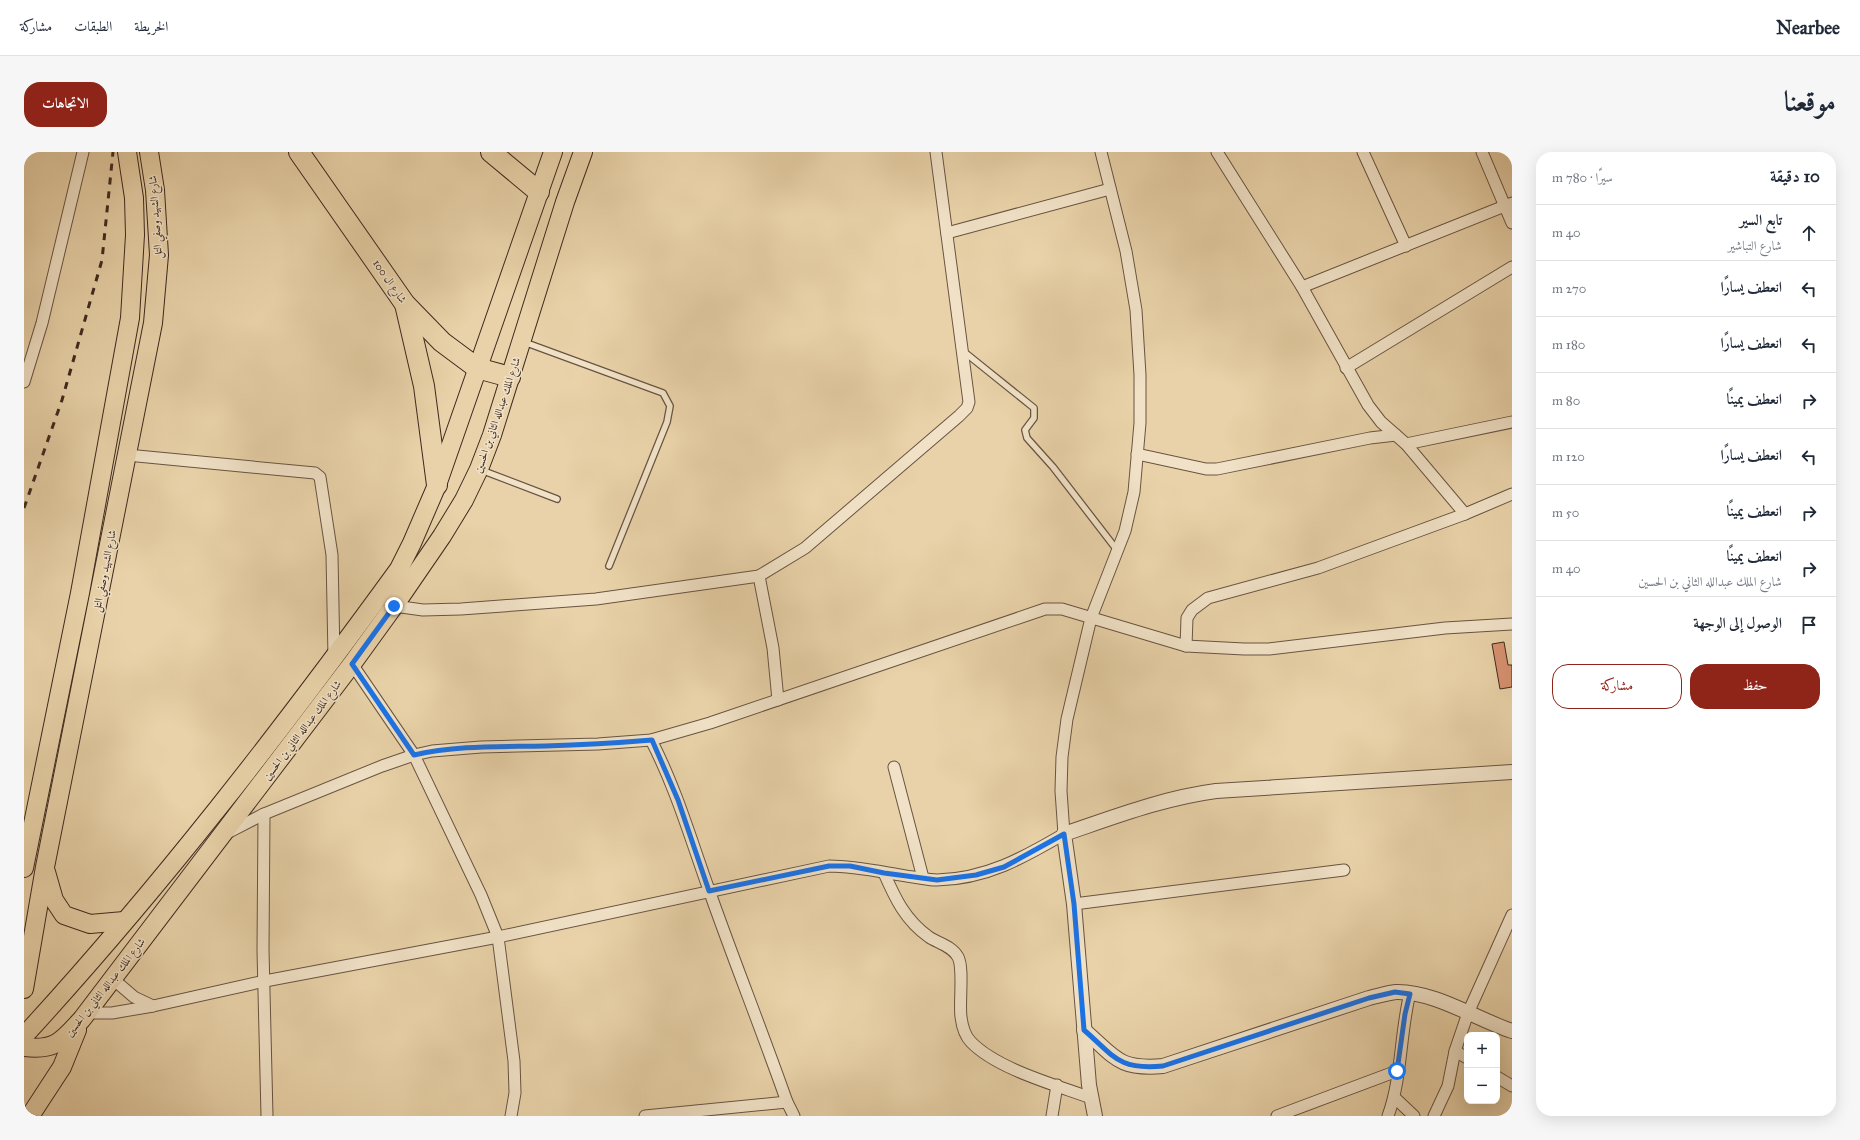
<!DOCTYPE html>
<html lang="ar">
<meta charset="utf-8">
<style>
:root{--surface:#fff;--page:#f6f6f7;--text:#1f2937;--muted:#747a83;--line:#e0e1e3;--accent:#8f2418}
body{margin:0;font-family:"IM FELL Great Primer",Amiri,serif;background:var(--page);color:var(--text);direction:rtl}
.controls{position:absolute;right:12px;bottom:12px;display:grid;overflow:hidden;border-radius:8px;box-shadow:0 4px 16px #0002}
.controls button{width:36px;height:36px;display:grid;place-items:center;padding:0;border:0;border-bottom:1px solid var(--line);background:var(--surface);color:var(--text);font:20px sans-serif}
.stop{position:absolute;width:12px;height:12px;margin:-9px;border:3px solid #1a73e8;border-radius:50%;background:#fff}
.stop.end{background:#1a73e8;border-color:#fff;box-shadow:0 1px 4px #0008}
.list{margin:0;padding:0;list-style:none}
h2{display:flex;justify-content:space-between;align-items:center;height:52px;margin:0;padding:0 16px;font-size:17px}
h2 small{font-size:13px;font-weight:400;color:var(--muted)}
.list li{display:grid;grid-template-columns:26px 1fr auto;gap:12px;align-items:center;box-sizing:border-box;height:56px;padding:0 16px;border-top:1px solid var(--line)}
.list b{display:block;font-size:15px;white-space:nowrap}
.list p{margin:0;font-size:13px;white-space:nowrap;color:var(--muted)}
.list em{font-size:13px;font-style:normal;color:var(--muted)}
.actions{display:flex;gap:8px;padding:12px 16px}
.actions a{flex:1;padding:9px 0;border:1px solid var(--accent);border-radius:16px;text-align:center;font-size:14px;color:var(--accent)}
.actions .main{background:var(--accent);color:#fff}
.icon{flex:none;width:22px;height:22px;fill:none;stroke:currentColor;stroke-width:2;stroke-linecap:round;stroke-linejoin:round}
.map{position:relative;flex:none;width:1488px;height:964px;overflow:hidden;direction:ltr;border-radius:16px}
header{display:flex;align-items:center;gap:24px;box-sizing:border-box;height:56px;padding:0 20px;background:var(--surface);border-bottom:1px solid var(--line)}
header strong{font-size:19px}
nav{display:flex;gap:22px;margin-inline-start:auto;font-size:14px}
.intro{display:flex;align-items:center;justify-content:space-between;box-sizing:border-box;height:96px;padding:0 24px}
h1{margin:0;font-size:28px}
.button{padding:10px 18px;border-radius:16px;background:var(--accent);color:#fff;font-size:14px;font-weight:700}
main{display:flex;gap:24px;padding:0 24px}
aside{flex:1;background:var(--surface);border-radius:16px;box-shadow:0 4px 16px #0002}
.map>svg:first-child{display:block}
.building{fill:#da9473;stroke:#3d2a20}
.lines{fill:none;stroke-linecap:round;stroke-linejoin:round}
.service-casing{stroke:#685442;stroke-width:8}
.minor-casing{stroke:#685442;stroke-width:13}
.tertiary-casing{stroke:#685442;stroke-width:16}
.primary-casing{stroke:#3d2a20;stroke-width:20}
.motorway-casing{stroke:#3d2a20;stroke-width:22}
.service{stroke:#f1e2c7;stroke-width:5.5}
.minor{stroke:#f1e2c7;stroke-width:11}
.tertiary{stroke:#f1e2c7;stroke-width:14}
.primary{stroke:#e9d2a9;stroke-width:18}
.motorway{stroke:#e9d2a9;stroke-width:20}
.rail{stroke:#3d2a20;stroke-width:3;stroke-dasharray:7 7;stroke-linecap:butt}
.route{stroke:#1a73e8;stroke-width:5}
.labels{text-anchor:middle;stroke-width:3;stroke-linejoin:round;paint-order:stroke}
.street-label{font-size:11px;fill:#3d2a20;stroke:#f1e2c7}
</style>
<header>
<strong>Nearbee</strong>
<nav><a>الخريطة</a><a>الطبقات</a><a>مشاركة</a></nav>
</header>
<div class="intro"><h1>موقعنا</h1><a class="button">الاتجاهات</a></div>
<main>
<aside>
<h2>10 دقيقة<small>سيرًا · 780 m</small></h2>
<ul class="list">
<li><svg class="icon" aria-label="ahead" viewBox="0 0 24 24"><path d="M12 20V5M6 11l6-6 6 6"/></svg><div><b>تابع السير</b><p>شارع التباشير</p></div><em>40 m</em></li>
<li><svg class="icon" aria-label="left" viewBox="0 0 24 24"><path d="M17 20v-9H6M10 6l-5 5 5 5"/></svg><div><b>انعطف يسارًا</b></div><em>270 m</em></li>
<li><svg class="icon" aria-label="left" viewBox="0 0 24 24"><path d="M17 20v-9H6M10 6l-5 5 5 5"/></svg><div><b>انعطف يسارًا</b></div><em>180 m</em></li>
<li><svg class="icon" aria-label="right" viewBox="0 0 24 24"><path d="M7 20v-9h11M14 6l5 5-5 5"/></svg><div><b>انعطف يمينًا</b></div><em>80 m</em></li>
<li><svg class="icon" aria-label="left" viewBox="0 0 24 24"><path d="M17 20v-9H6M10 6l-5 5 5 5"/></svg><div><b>انعطف يسارًا</b></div><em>120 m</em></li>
<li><svg class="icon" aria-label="right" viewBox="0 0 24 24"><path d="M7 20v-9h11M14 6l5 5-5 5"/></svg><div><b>انعطف يمينًا</b></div><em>50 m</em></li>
<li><svg class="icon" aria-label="right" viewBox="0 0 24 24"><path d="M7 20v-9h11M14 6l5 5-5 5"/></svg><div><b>انعطف يمينًا</b><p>شارع الملك عبدالله الثاني بن الحسين</p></div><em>40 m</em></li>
<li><svg class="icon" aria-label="arrive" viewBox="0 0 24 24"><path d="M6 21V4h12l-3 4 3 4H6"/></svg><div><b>الوصول إلى الوجهة</b></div></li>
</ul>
<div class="actions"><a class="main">حفظ</a><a>مشاركة</a></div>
</aside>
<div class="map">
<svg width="1488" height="964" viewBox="0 0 1488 964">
<rect width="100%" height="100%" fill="#e9d2a9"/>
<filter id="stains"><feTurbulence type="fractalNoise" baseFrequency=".005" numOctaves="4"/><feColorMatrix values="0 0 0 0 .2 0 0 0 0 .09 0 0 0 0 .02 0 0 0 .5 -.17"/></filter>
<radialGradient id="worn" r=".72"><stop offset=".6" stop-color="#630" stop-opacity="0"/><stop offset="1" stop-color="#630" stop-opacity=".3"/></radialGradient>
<!-- building -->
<path class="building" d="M1480,490L1484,513H1488V535L1476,537L1468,492Z"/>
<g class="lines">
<defs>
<g id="service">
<path d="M500,190L639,241L646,254L643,270L585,414"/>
<path d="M939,199L1010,256V266L1001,278L1003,286L1029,315L1093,398"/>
<path d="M457,318L533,347"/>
</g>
<g id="minor">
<path d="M1193,0L1278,135L1344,253L1357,270L1382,292L1441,362"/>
<path d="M1339,0L1382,94"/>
<path d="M1458,0L1488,71"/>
<path d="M923,81L1086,37"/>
<path d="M1278,135L1488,51"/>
<path d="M1322,216L1488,115"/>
<path d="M0,230L18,171L59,0"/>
<path d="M1382,292L1488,270"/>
<path d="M1113,302L1182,317H1193L1346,286L1372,283"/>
<path d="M103,303L291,321L296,325L308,403L310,505"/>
<path d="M735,424L749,496L754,548"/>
<path d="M370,454L399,458L437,457L572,447L735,424L781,396L935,264L943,256L945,250L912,0"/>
<path d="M1162,494L1163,466L1168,458L1184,446L1294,416L1441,362L1488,342"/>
<path d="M328,512L390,603L457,743L474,785L490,909L491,941L487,964"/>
<path d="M627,588C652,636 667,688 685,738C710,809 738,879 763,950L770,964"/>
<path d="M870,615L899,726"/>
<path d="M240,662L239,798L243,964"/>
<path d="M203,681L240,662L358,614L390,603L408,599L457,595L574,592L627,588L686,571L1021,457H1038L1162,494L1220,497H1245L1421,476L1488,472"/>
<path d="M860,721C871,746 881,768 905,785C914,791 928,794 934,805C940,816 935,850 937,865C938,873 941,884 947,890C973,917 1032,933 1067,946"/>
<path d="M1050,752L1320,718"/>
<path d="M89,827L110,845L129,854"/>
<path d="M62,861H88L129,854L241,829L474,785L805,714C834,714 861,721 889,725C897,726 905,728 913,728C962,727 999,706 1040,682L1037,639L1038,605L1043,567L1067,466L1101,379L1110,340L1116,271V223L1112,158L1102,99L1077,0"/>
<path d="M1431,899L1443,906"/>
<path d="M1473,925L1488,934"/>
<path d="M1371,946L1390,964"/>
<path d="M621,964L763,950"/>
<path d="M1028,964L1033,933"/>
<path d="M1253,964L1373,919"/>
<path d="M1364,964C1378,926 1376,881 1386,841"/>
<path d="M1410,964L1424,934L1431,899L1444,861L1488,763"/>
</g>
<g id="tertiary">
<path d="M1060,878C1091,905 1094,918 1139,914L1345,846C1354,844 1363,841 1372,840C1410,839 1452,867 1488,879"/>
<path d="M1071,964L1065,933L1050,752L1040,682C1090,665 1139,646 1192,639L1488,620"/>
</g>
<g id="primary">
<path d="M0,716L56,441L106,166L111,83L110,46L103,0"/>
<path d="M22,720L30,748L40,763L66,772L100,769"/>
<path d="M0,837L21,715L129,171L135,103L131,38L125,0"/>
<path d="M0,884C135,737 258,578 375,417L388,391L413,333L529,0"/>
<path d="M0,895C31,899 38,889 58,867L328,512L370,454L418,384L440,348L455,317L468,283L541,50L559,0"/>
<path d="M6,964L38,915L53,878"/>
</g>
<g id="motorway">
<path d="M275,0L381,152L418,190L453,216L486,225"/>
<path d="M467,0L515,40"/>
<path d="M381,152L400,234L413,333"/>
</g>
</defs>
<!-- service casing -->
<use href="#service" class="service-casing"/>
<!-- minor casing -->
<use href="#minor" class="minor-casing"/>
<!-- tertiary casing -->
<use href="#tertiary" class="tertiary-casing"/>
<!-- primary casing -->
<use href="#primary" class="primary-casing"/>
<!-- motorway casing -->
<use href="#motorway" class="motorway-casing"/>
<!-- service -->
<use href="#service" class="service"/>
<!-- minor -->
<use href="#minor" class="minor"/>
<!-- tertiary -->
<use href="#tertiary" class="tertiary"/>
<!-- primary -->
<use href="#primary" class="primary"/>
<!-- motorway -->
<use href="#motorway" class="motorway"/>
<!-- rail -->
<path class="rail" d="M0,356L38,248L78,108L89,0"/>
</g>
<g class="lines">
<!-- route -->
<path class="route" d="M370,454L328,512L390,603C433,593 477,595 521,594C557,593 592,591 628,588L654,648L685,739L805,714H826L860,721L913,728L952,723L980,715L1040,682L1050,752L1060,878C1091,905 1094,918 1139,914L1345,846L1371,840L1386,842L1381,862L1373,919"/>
</g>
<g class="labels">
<!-- street labels -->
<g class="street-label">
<text transform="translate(131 65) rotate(-94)" y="4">شارع الشهيد وصفي التل</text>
<text transform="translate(366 129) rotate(55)" y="4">شارع ال 100</text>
<text transform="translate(473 263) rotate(-71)" y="4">شارع الملك عبدالله الثاني بن الحسين</text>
<text transform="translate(80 419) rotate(-79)" y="4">شارع الشهيد وصفي التل</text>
<text transform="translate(278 578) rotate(-53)" y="4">شارع الملك عبدالله الثاني بن الحسين</text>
<text transform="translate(81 835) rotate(-52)" y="4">شارع الملك عبدالله الثاني بن الحسين</text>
</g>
</g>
<rect width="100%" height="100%" filter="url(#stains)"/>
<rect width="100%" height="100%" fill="url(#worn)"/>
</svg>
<div class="controls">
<button>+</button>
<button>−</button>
</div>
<div class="stop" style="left:1373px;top:919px"></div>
<div class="stop end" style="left:370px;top:454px"></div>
</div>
</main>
